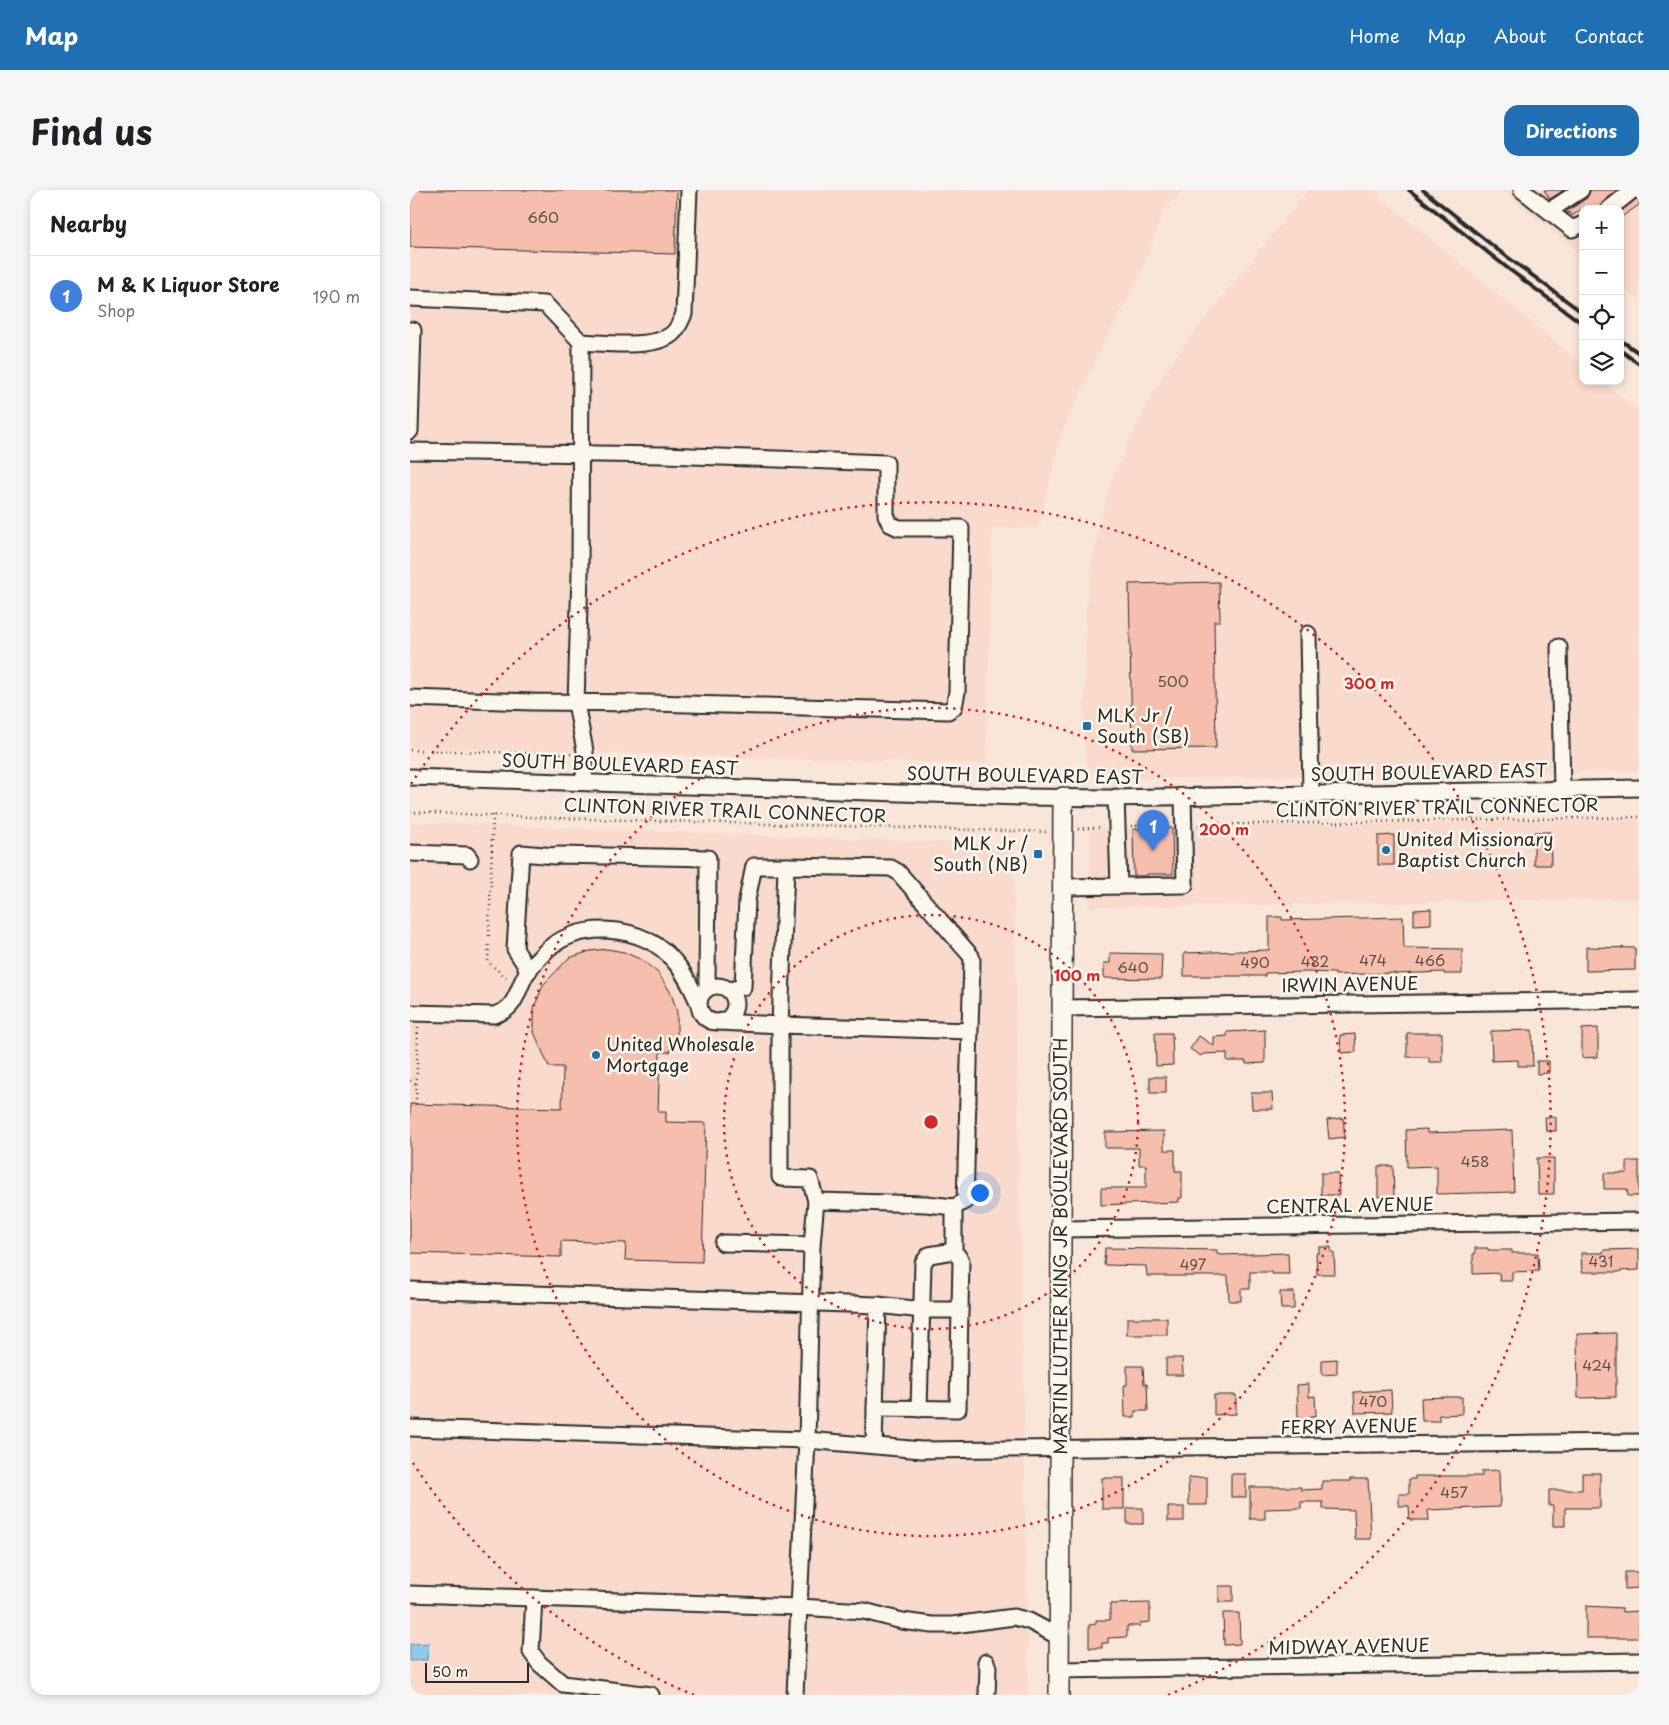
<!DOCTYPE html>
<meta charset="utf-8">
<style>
:root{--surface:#fff;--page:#f6f6f6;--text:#202124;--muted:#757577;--line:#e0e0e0;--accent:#1f6fb2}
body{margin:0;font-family:"Playpen Sans",sans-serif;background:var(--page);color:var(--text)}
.controls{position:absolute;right:15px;top:15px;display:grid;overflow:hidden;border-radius:10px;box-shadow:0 2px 8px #0003}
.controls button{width:45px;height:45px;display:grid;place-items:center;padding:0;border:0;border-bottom:1px solid var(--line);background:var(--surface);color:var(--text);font:25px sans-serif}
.scale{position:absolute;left:15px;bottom:12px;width:104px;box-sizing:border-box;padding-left:5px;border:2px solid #2b2b2b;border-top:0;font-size:14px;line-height:18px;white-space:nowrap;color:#2b2b2b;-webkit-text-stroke:4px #fbf7ec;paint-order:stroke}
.you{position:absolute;left:569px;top:1002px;width:18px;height:18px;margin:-12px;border:4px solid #fff;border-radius:50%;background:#1a73e8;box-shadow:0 0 0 8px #1a73e833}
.badge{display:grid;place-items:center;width:32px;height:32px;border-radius:50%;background:var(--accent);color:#fff;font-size:16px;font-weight:700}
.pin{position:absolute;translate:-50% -41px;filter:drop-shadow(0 1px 2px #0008)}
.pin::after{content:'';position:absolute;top:26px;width:18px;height:15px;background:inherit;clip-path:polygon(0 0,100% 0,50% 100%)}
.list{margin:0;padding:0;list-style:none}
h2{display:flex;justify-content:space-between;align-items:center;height:65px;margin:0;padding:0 20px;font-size:21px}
h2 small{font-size:16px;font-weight:400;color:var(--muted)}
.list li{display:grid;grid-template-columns:32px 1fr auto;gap:15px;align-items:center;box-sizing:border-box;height:80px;padding:0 20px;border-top:1px solid var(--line)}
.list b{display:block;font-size:19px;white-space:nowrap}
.list p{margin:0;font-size:16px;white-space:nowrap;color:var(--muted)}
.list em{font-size:16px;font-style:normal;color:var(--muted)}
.icon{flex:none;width:28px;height:28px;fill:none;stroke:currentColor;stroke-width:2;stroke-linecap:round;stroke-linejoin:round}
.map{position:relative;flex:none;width:1229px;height:1505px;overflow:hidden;border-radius:15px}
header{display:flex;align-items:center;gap:30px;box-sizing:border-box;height:70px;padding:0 25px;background:var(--accent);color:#fff}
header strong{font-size:24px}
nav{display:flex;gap:28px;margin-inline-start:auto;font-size:18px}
.intro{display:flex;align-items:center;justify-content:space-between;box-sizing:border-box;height:120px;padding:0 30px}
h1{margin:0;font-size:35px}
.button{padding:12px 22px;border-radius:15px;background:var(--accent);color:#fff;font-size:18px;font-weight:700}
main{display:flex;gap:30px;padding:0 30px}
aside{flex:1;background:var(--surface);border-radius:15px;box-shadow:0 2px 8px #0003}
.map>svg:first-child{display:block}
.built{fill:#f9dacc}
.water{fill:#8ecaee;stroke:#668aa0}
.building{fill:#f6beac;stroke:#2b2b2b}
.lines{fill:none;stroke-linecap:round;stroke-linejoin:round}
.minor-casing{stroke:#2b2b2b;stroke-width:19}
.major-casing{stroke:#2b2b2b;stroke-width:22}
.path{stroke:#2b2b2b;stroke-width:2.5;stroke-dasharray:1 4;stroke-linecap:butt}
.minor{stroke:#fbf7ec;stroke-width:15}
.major{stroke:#fbf7ec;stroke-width:19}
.rail{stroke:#2b2b2b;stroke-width:4}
.ring{fill:none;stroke:#d62828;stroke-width:2.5;stroke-dasharray:2.5 5}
.poi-dot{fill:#1f6fb2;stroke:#fbf7ec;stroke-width:2}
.labels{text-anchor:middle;stroke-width:5;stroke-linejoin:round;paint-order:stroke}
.number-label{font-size:15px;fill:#5e504b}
.poi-label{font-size:18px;fill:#2b2b2b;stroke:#fbf7ec;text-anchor:start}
.street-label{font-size:18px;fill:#2b2b2b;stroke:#fbf7ec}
.centre{fill:#d62828;stroke:#fbf7ec;stroke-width:2.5}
.ring-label{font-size:15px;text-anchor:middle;font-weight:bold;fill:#d62828;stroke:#fbf7ec;stroke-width:5;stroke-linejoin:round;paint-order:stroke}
</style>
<header>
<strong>Map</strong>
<nav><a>Home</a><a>Map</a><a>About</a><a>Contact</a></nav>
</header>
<div class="intro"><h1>Find us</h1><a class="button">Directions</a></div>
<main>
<aside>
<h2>Nearby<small></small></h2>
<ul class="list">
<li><span class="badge" style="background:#3f7fe0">1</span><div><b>M &amp; K Liquor Store</b><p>Shop</p></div><em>190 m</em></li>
</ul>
</aside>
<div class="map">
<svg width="1229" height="1505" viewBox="0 0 1229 1505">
<rect width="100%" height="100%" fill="#fae6d9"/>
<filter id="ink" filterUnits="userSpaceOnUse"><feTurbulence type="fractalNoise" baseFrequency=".02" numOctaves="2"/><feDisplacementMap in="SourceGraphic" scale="10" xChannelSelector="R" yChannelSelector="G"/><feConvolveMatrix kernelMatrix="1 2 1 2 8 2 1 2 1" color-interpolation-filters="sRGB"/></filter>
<g filter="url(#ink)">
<!-- built -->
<g class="built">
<path d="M0,0H774L754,19L729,89L689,163L652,243L628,337L582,339L576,574L0,557Z"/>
<path d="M898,0H962L1173,175V191H1192L1229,222V581L709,589H695L688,587L677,576L674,557L676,418L683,366L691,329L701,293L721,246L750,189L774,155Z"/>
<path d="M1092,0H1229V110L1210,95V19H1173V66Z"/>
<path d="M1229,629V709L679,717L681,639Z"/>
<path d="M0,632L603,655L619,1505H0Z"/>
</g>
<!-- water -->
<path class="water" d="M19,1453L17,1470L0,1471V1454Z"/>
<!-- building -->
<g class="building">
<path d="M0,0H267L265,64L0,57Z"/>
<path d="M1134,0H1154L1140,9Z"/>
<path d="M1180,0H1208L1193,12L1190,19H1172L1162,26L1159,22L1158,24L1156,22L1177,8Z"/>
<path d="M1229,7V15L1210,28V22Z"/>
<path d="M809,392L810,431H804L806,558L722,559L719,394Z"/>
<path d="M762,638L763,684H737V686H724L723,639Z"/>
<path d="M1124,642H1140L1141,675H1124Z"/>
<path d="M984,645V675H968V646Z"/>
<path d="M1021,719V734L1004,735V720Z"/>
<path d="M859,727H872V730L993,727L994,758L1052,759V784H1034V782L985,784V783L925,785V783L896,782L855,783V786H774V763L859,760Z"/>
<path d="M1176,757L1225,758V780L1176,781Z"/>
<path d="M197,759L214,762L232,770L248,783L261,803L267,822V845L260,862H250L248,922H256V932L296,933L292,1072L215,1070L216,1053L151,1051V1067L0,1063V914L152,918L153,877H139L124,842V818L133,795L159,768L180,761Z"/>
<path d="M700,763L752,764L751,789L694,788V773H700Z"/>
<path d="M1188,838V867L1172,868V839Z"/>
<path d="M855,840V873L836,874V871H817V863L793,864L791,866L780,859L789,846L804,856V847L817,846V842Z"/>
<path d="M1122,840L1123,876H1108V870L1082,871L1081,841Z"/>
<path d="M745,843H762L763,875L746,876Z"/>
<path d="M997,843H1032V872H1019V867H997Z"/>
<path d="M945,844L946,862L931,863L930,845Z"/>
<path d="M1127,871H1139V883L1127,884Z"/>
<rect x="740" y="887" width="16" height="16"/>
<path d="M841,903H862L863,919H842Z"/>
<path d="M1135,927H1146V941H1136Z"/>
<path d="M933,928L935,947L919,949L917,930Z"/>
<path d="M1017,939V943L1102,940L1104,1002L1027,1004V976L997,977L996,940Z"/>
<path d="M754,941V960H765V981H772V1008H769V1012L691,1015V998H736V975H729V958H695V942Z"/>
<path d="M1127,968H1144V1004H1128Z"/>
<path d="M1217,971H1229V1006H1218L1217,999H1194V983H1217Z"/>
<path d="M968,976H983L984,1007H968Z"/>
<path d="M911,983H928L929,1005H911Z"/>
<path d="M909,1057H921V1062H924L925,1084H907L906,1063H909Z"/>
<path d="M695,1058L807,1060V1064L810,1065L878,1063L879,1084H862V1082H840V1099H831V1111H819L818,1086H737L736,1076L694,1075Z"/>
<path d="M1065,1058H1078V1060H1102V1063H1128L1129,1081L1102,1082V1091H1090L1089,1083L1063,1084V1064H1065Z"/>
<path d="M1229,1059V1080L1210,1081V1082H1172L1171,1063H1193V1060Z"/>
<path d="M870,1102H884V1119H871Z"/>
<rect x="717" y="1128" width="40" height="17"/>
<path d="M1206,1143V1207L1168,1208L1167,1144Z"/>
<path d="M756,1168H772L773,1185H756Z"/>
<path d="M927,1169V1184L912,1185V1170Z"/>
<path d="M717,1176H733L734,1194H737L738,1221H725V1227H715L714,1195H717Z"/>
<path d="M899,1194V1207L905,1206L906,1226L888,1227L887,1195Z"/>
<path d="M981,1200L982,1222L945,1223L944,1202Z"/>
<path d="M804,1205H826V1224L804,1225Z"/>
<path d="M1038,1207H1052V1224L1029,1225V1231H1012L1011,1208Z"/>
<path d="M1089,1280L1090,1317L1018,1320L1019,1330H1000L999,1316H989V1304H999V1289H1005V1286H1072V1281Z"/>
<path d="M1172,1283H1190V1318H1155V1336H1143V1316H1139V1300H1172Z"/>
<rect x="821" y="1284" width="15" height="23"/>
<path d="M797,1287V1315H779L778,1288Z"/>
<rect x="692" y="1288" width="22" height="31"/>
<path d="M940,1289H958L961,1349H945L944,1320L913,1319V1312H891V1318L855,1319V1329H840V1297H891V1300L912,1299V1291H940Z"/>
<rect x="758" y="1317" width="16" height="14"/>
<rect x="717" y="1318" width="16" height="16"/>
<path d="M1215,1382H1228V1398L1215,1399Z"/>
<rect x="809" y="1396" width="14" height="16"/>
<path d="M740,1413V1432L730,1433V1436H717V1447L698,1448V1453H692V1458H679V1435L686,1434V1430H700V1414Z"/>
<path d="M1176,1416L1212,1418V1422L1229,1421V1448H1176Z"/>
<path d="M813,1423H829L830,1454L814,1455Z"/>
</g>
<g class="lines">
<defs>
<g id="minor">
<path d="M1112,0L1162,39L1173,34"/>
<path d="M1199,19L1223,0"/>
<path d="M1139,21L1171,0"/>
<path d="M0,108L135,114L171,152C194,153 244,159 262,144C268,139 271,131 274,124L279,0"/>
<path d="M0,140H3L0,241"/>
<path d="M171,152L170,384L166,513L175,561L174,592"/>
<path d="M0,261L254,265L476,273V325L480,334L489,338H551L547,502L544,517L538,521L241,513L123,512L0,508"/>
<path d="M898,444L901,604"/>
<path d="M1149,457L1152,599"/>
<path d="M0,587L611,607L701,608L1229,598"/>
<path d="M706,607L709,696"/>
<path d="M0,663L57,665L60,669"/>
<path d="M653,697L775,695L773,606"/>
<path d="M119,781L105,759L111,663L145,666L147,665L298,668L297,799"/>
<circle cx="307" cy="814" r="18"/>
<path d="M319,800L333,797L337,710L344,676H378"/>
<path d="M652,818L1229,810"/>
<path d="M0,823L84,825C106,819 106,803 115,786C118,779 126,771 132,765C164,728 235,734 264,771C275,783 282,799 289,814"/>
<path d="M309,832L370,835L376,678L378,676L481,678L488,682L561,766L562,770L555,1011L544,1017L516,1014L406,1011L400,989L371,988L370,987V835L560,841"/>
<path d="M406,1011L402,1055L397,1250L512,1260L1229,1252"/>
<path d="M651,1039L1229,1031"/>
<path d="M313,1053L402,1055"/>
<path d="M0,1100L468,1115L464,1255"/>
<path d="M468,1115L512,1120H550"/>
<path d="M465,1218L548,1219L551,1070L544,1061V1017"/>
<path d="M509,1219L513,1073L519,1065L544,1061"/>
<path d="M0,1238L397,1250L389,1417L0,1404"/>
<path d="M124,1408L121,1462L129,1473L153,1494L241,1505"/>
<path d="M576,1472L578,1477L577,1505"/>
<path d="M649,1480L1229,1471"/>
<path d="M385,1505L389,1417L454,1421L492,1431L522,1435H543L604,1427L619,1431L649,1447"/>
</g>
<path id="major" d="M649,1505L653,607"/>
</defs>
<!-- minor casing -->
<use href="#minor" class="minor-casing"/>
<!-- major casing -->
<use href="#major" class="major-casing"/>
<!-- path -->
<g class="path">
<path d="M0,560L161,564"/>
<path d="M0,622L146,628L638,642"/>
<path d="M83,625L78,772L98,789"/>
<path d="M788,635L1229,627"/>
<path d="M721,636L760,635"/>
<path d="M668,639L693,637"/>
<path d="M0,891L6,894"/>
<path d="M6,914L8,837"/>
</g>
<!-- minor -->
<use href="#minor" class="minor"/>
<!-- major -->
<use href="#major" class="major"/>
<!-- rail -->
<g class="rail">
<path d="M999,0L1100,80L1173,134"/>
<path d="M1013,0L1088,60L1173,123"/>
<path d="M1210,150L1229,163"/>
<path d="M1210,160L1229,174"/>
</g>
</g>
</g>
<!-- distance rings -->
<g class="ring">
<circle cx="521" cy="932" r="207"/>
<circle cx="521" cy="932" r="414"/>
<path d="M284 1505A620 620 0 0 1 1 1270M1 594A620 620 0 1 1 758 1505"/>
</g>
<!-- markers -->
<g class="poi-dot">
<rect x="672" y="531" width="10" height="10" rx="2.5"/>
<circle cx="976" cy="660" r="5"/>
<rect x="623" y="659" width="10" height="10" rx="2.5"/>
<circle cx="186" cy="865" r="5"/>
</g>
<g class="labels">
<!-- number labels -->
<g class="number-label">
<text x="133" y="33">660</text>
<text x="763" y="497">500</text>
<text x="963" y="776">474</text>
<text x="1020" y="776">466</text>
<text x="905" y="777">482</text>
<text x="845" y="778">490</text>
<text x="723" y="783">640</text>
<text x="1065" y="977">458</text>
<text x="1191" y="1077">431</text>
<text x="783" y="1080">497</text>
<text x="1187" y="1181">424</text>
<text x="963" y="1217">470</text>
<text x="1044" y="1308">457</text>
</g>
<!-- poi labels -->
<g class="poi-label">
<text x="687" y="532">MLK Jr /<tspan x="687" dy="21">South (SB)</tspan></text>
<text x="986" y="656">United Missionary<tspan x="986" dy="21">Baptist Church</tspan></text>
<text x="618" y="660" text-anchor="end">MLK Jr /<tspan x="618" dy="21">South (NB)</tspan></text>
<text x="196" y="861">United Wholesale<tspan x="196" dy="21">Mortgage</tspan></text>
</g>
<!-- street labels -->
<g class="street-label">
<text transform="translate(210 575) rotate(2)" y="6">SOUTH BOULEVARD EAST</text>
<text transform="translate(1019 583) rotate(-1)" y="6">SOUTH BOULEVARD EAST</text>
<text transform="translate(615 586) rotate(1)" y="6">SOUTH BOULEVARD EAST</text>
<text transform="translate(1027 618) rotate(-1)" y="6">CLINTON RIVER TRAIL CONNECTOR</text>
<text transform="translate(315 621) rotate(2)" y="6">CLINTON RIVER TRAIL CONNECTOR</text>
<text transform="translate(940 795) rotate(-1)" y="6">IRWIN AVENUE</text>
<text transform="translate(940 1016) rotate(-1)" y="6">CENTRAL AVENUE</text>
<text transform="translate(651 1056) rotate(-90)" y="6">MARTIN LUTHER KING JR BOULEVARD SOUTH</text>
<text transform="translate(939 1237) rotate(-1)" y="6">FERRY AVENUE</text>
<text transform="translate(939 1457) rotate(-1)" y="6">MIDWAY AVENUE</text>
</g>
</g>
<circle cx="521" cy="932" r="8" class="centre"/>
<g class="ring-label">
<text x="959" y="499">300 m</text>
<text x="814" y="645">200 m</text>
<text x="667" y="791">100 m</text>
</g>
</svg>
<div class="controls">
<button>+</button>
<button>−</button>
<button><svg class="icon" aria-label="locate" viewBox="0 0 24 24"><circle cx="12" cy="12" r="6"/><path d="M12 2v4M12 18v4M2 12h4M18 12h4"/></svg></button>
<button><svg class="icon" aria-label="layers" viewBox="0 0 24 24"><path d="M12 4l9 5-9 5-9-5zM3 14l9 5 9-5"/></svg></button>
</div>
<div class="scale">50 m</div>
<div class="you"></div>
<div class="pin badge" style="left:743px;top:661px;background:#3f7fe0">1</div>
</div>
</main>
